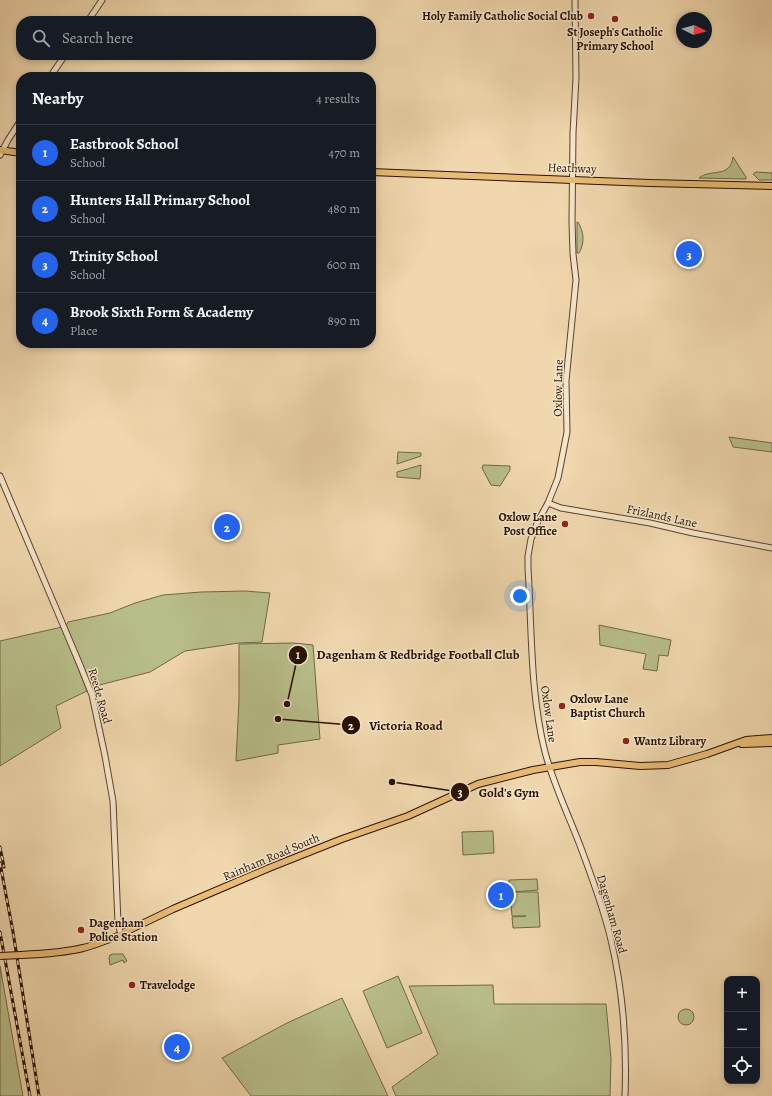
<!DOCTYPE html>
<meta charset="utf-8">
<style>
:root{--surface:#171b24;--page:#242831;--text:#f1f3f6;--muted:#9ea1a6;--line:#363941;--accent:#2563eb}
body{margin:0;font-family:Alegreya,serif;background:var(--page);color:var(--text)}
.controls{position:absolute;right:12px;bottom:12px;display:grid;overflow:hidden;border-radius:8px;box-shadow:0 2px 6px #0003}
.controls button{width:36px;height:36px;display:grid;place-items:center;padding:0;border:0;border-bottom:1px solid var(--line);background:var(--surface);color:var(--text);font:20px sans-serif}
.compass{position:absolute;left:676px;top:12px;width:36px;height:36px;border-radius:50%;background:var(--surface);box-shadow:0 2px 6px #0003;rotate:95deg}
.you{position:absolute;left:520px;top:596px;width:14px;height:14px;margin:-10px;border:3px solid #fff;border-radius:50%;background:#1a73e8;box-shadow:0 0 0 6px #1a73e833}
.badge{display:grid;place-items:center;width:26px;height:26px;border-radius:50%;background:var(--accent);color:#fff;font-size:13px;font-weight:700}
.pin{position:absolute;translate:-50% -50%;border:2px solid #fff;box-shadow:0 1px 4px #0006}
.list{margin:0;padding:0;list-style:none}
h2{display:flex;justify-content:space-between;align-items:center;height:52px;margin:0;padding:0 16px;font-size:17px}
h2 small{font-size:13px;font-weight:400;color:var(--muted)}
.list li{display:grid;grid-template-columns:26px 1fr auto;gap:12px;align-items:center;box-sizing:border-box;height:56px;padding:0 16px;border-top:1px solid var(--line)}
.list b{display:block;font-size:15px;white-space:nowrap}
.list p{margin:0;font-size:13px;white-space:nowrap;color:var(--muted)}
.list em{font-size:13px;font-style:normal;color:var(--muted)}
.icon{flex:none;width:22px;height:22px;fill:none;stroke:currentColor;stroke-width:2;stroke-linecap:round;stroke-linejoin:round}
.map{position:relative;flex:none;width:772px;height:1096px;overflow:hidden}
.search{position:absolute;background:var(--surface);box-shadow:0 2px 6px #0003;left:16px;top:16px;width:360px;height:44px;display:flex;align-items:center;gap:10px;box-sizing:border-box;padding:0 14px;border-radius:16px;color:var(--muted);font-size:15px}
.panel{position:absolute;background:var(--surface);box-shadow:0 2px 6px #0003;left:16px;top:72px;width:360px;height:276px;border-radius:16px}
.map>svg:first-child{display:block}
.green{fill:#b8be8a;stroke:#706845}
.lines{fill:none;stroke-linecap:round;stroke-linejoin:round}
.tertiary-casing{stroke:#5a422b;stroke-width:7}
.primary-casing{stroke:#281100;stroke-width:8}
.tertiary{stroke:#f5e5ca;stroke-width:5}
.primary{stroke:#e8bc76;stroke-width:6}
.rail-casing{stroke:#281100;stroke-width:3}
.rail{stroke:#f5e5ca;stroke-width:1.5;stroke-dasharray:4.5;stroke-linecap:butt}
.primary-bridge-casing{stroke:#281100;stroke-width:8;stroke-linecap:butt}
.primary-bridge{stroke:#e8bc76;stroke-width:6}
.poi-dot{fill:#8f2418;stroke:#f5e5ca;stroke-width:1.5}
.labels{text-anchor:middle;stroke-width:3;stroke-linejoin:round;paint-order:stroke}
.poi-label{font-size:12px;font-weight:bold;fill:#281100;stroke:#f5e5ca;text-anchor:start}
.street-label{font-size:12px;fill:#281100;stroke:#f5e5ca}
.leader{fill:none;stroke:#281100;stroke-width:1.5}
.callout-dot{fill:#281100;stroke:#f5e5ca;stroke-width:1.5}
.mark-label{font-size:12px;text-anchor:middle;font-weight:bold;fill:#fff}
.callout-label{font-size:13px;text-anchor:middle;font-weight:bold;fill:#281100;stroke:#f5e5ca;stroke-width:3;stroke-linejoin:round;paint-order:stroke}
</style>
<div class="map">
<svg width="772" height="1096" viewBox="0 0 772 1096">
<rect width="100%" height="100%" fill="#f0d7ad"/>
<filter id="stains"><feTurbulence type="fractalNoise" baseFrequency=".005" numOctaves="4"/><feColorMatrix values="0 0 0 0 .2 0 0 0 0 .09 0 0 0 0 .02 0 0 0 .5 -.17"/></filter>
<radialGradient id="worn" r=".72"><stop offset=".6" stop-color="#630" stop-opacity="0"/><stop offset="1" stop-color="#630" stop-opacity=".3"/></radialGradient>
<!-- green -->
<g class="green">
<path d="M733,157L746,177V179L699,178C711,168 730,179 733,157Z"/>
<path d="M756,172L772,173V180H759L753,174Z"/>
<path d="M577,222H578C584,232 585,243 579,253H577Z"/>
<path d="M729,437L772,443V452L733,447Z"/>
<path d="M398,452L421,453V456L397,464Z"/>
<path d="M421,465L420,479L397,477V472Z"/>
<path d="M483,465L510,466V470L500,486L491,485L482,468Z"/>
<path d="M245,591L270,593L262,642L239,643L185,651L150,672L88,688L65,628L68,622L110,613L135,603L163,595L201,592Z"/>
<path d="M599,625L671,640L668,656L659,655L657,671L643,669L646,654L600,645Z"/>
<path d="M62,627L87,691L56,706L61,728L0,766V641Z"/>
<path d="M293,643L313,645L320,739L278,745V753L236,761L239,700V644Z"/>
<path d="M493,831L494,853L463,855L462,832Z"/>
<path d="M537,879L538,890L513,892H538L540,927L513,928L512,917L526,916H512L509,880Z"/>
<path d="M113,954H123L127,961L124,963L123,960L110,965L109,958L110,955Z"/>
<path d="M0,966L23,1096H0Z"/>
<path d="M398,976L422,1033L387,1048L363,991Z"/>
<path d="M493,985L494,1004H606L611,1059L610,1096H396L392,1087L438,1054L409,986Z"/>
<path d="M342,998L388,1096H251L222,1058L287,1023Z"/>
<circle cx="686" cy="1017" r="8"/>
</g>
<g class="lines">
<defs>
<g id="tertiary">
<path d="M575,0L576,78L573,133L572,222L573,254L576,280L566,381L567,432L558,478L548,503L538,521L531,539L528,556V569C532,630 530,693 545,752C554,786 569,816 581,848C592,878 604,909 611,940C623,991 627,1044 625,1096"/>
<path d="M88,21L102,0"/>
<path d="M50,77L65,55"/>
<path d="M0,155L8,140L21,120"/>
<path d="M0,476L80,665L92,695L105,756L113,801L118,923L121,935"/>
<path d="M548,503L561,508L650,523L693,533L772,548"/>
</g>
<g id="primary">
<path d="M0,150L21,153"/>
<path d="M371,172L650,183L772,186"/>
<path d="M742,744L772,743"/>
<path d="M21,955C42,954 63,953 83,948C96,945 108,939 121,935L123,933L173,909L269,868L342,839L408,816L478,784L533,770L580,762H596L640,766L668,765L707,754L746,740L772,738"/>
</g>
</defs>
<!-- tertiary casing -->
<use href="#tertiary" class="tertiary-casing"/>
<!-- primary casing -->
<use href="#primary" class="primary-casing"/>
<!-- tertiary -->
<use href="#tertiary" class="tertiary"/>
<!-- primary -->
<use href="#primary" class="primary"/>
<defs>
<g id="rail">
<path d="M0,847L4,867"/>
<path d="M0,863L13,932L39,1096"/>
<path d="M0,932L30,1096"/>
</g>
</defs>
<!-- rail casing -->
<use href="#rail" class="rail-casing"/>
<!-- rail -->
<use href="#rail" class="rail"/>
<defs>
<path id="primary-bridge" d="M0,956L21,955"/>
</defs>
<!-- primary-bridge casing -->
<use href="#primary-bridge" class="primary-bridge-casing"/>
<!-- primary-bridge -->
<use href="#primary-bridge" class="primary-bridge"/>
</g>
<!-- markers -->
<g class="poi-dot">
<circle cx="591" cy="16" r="4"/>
<circle cx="615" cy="19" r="4"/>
<circle cx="565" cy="524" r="4"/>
<circle cx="562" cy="706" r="4"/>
<circle cx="626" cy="741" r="4"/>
<circle cx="81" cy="930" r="4"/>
<circle cx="132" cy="985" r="4"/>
</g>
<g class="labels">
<!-- poi labels -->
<g class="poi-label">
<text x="583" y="20" text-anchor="end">Holy Family Catholic Social Club</text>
<text x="615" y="36" text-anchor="middle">St Joseph's Catholic<tspan x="615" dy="14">Primary School</tspan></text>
<text x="557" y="521" text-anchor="end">Oxlow Lane<tspan x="557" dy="14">Post Office</tspan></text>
<text x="570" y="703">Oxlow Lane<tspan x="570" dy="14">Baptist Church</tspan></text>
<text x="634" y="745">Wantz Library</text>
<text x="89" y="927">Dagenham<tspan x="89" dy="14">Police Station</tspan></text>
<text x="140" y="989">Travelodge</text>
</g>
<!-- street labels -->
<g class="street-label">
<text transform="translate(572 168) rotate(2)" y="4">Heathway</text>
<text transform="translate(558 388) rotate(-89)" y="4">Oxlow Lane</text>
<text transform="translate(662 516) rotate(12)" y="4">Frizlands Lane</text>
<text transform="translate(100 696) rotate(74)" y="4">Reede Road</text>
<text transform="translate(549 714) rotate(82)" y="4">Oxlow Lane</text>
<text transform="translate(271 857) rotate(-23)" y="4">Rainham Road South</text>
<text transform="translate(612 914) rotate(74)" y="4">Dagenham Road</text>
</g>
</g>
<!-- callouts -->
<path class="leader" d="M287 704L298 655M278 719L351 725M392 782L460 792"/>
<g class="callout-dot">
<circle cx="287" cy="704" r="4"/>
<circle cx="278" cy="719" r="4"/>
<circle cx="392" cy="782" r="4"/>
<circle cx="298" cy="655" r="10"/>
<circle cx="351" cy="725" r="10"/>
<circle cx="460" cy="792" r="10"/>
</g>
<g class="mark-label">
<text x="298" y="659">1</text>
<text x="351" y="730">2</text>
<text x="460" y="797">3</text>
</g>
<g class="callout-label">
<text x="418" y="659">Dagenham &amp; Redbridge Football Club</text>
<text x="406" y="730">Victoria Road</text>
<text x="509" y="797">Gold's Gym</text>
</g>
<rect width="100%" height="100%" filter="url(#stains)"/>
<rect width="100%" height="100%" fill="url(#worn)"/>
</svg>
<div class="controls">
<button>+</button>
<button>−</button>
<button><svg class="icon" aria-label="locate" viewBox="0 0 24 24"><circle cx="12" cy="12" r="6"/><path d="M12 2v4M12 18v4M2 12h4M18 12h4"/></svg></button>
</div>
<svg class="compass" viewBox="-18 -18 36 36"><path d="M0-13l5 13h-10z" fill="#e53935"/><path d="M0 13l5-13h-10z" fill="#9ea1a6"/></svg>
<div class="you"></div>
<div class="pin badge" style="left:501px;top:895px">1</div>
<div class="pin badge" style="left:227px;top:527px">2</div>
<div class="pin badge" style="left:689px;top:254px">3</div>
<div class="pin badge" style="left:177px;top:1047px">4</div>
<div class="search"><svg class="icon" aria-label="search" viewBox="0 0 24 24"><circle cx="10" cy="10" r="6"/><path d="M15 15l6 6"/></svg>Search here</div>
<section class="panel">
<h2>Nearby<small>4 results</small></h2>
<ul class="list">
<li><span class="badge">1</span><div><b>Eastbrook School</b><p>School</p></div><em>470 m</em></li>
<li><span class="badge">2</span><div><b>Hunters Hall Primary School</b><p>School</p></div><em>480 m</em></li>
<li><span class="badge">3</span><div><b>Trinity School</b><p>School</p></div><em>600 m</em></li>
<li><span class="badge">4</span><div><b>Brook Sixth Form &amp; Academy</b><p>Place</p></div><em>890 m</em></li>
</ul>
</section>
</div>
